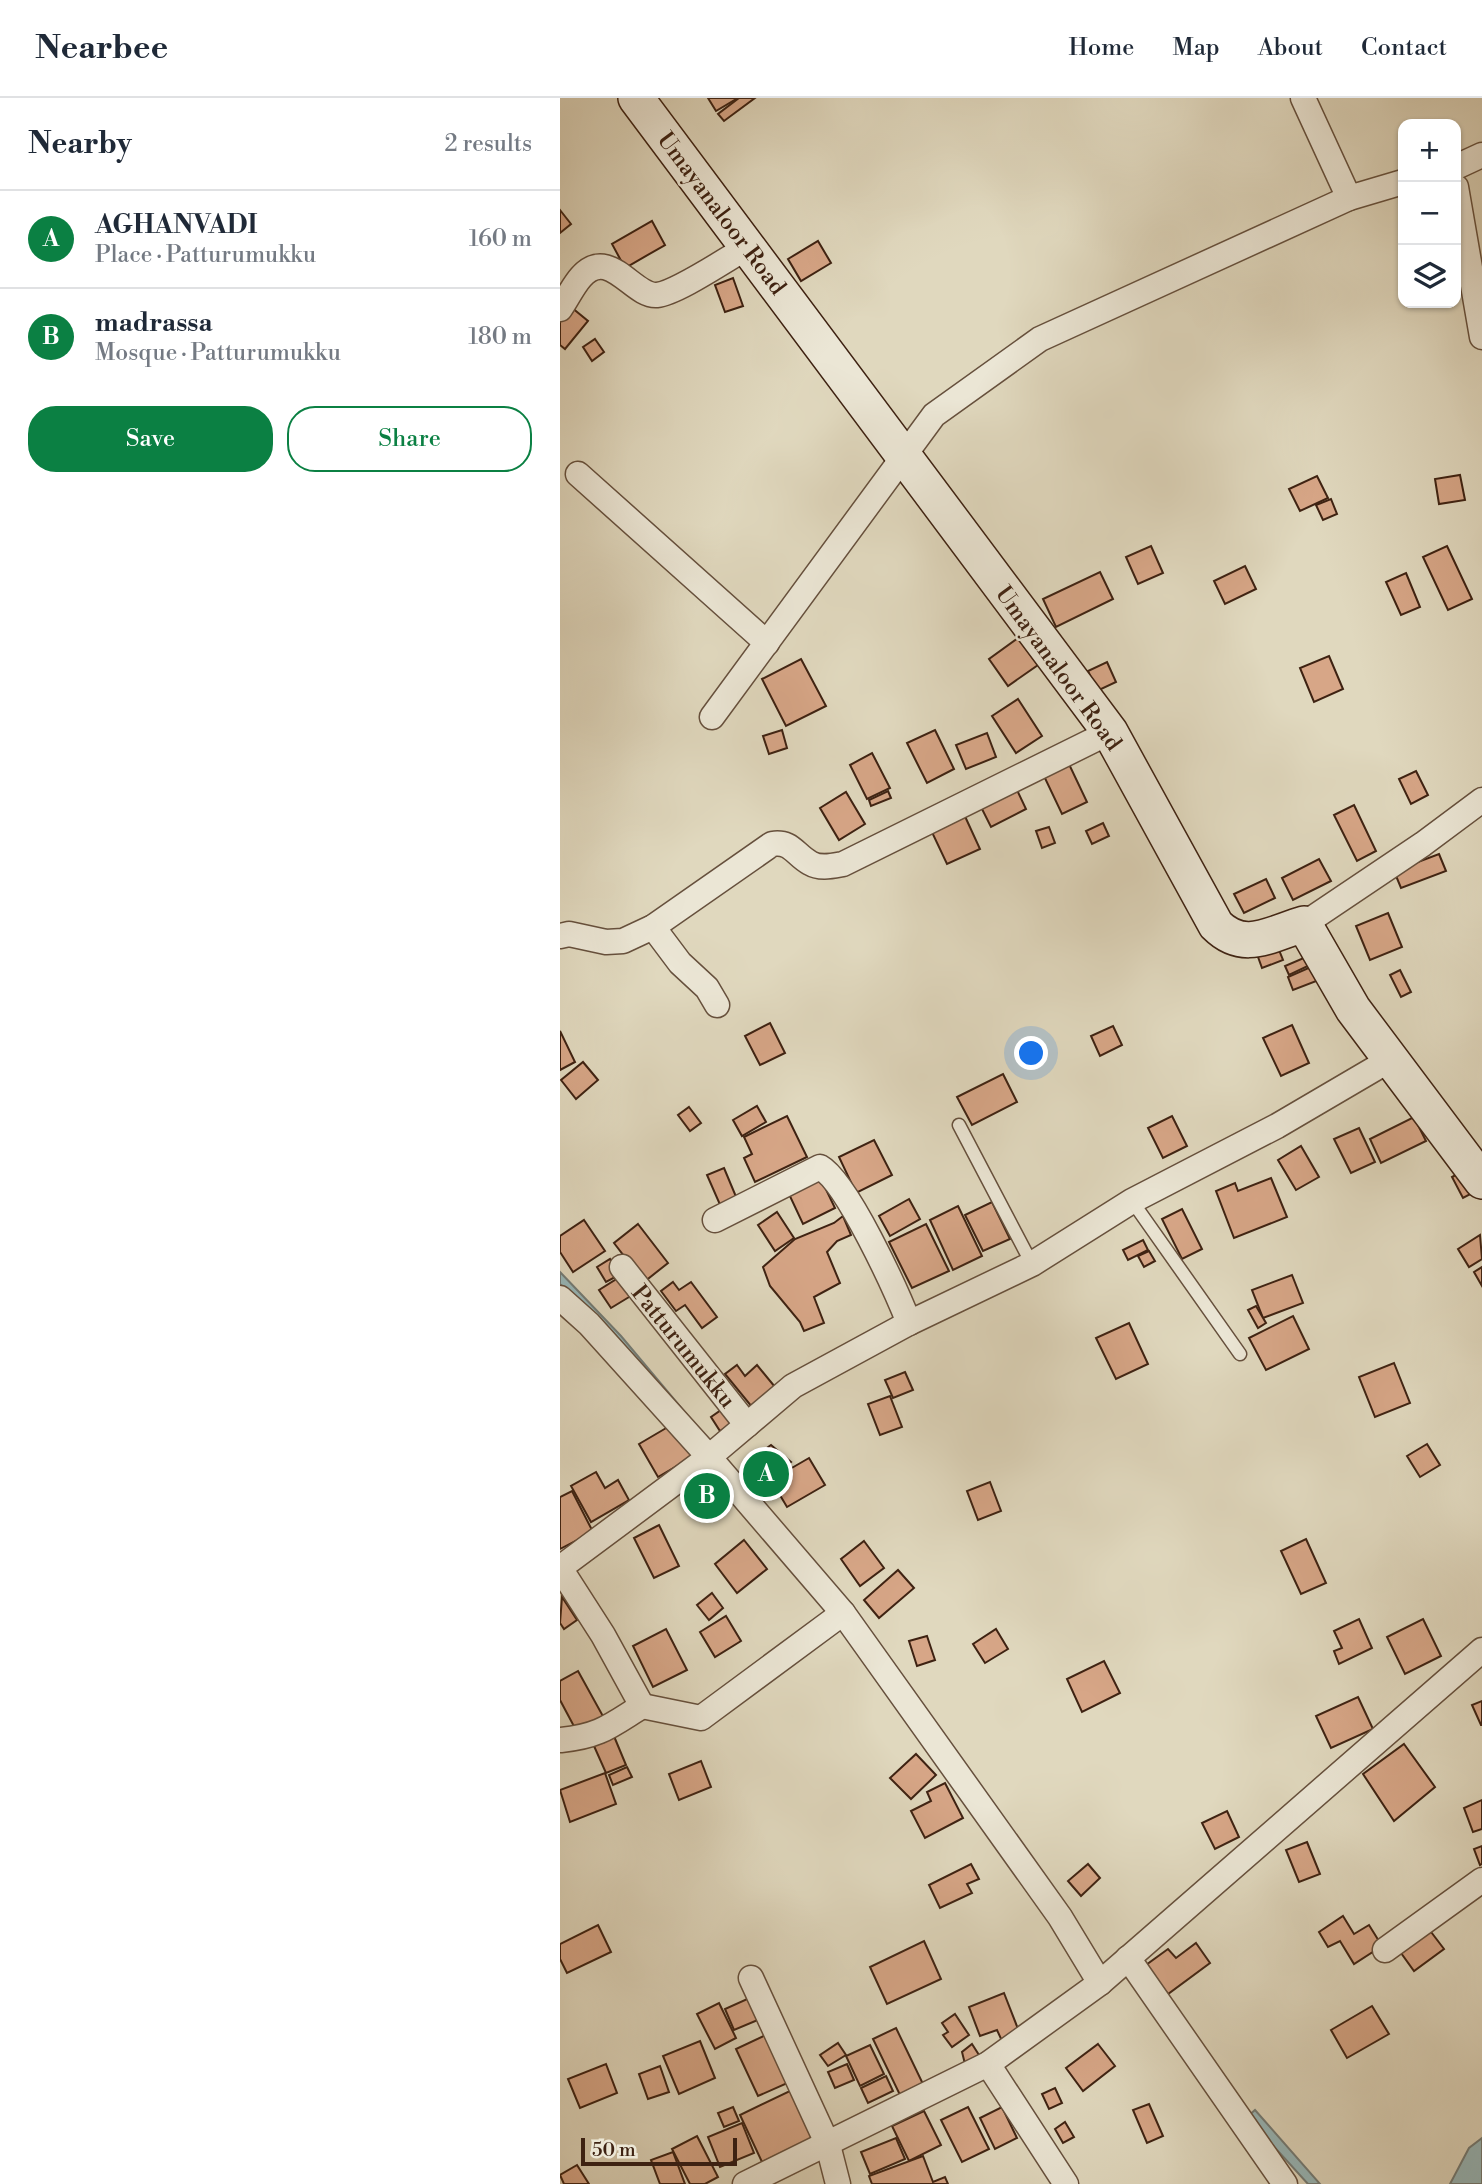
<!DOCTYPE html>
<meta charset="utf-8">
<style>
:root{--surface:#fff;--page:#f2f2f3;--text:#1f2937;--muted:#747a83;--line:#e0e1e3;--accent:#0b8043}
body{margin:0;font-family:"Libre Bodoni",serif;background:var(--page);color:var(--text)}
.controls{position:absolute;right:21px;top:21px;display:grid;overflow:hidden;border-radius:14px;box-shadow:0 2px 5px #0004}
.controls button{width:63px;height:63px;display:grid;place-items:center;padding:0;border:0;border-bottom:2px solid var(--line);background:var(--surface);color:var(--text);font:35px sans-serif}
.scale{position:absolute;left:21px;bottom:18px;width:156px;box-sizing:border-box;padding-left:7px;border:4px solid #3e2212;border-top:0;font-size:19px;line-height:24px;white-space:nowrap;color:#3e2212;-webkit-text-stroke:5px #ebe6d5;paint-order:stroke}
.you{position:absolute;left:472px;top:956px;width:24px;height:24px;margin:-18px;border:5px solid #fff;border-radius:50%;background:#1a73e8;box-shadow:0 0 0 10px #1a73e833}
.badge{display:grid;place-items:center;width:46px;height:46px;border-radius:50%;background:var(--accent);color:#fff;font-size:23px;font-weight:700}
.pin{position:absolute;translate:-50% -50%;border:4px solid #fff;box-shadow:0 2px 7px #0006}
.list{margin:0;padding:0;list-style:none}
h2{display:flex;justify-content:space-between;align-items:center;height:91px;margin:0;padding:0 28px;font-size:30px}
h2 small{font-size:23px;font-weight:400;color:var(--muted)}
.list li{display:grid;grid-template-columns:46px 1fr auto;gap:21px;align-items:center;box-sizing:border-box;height:98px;padding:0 28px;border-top:2px solid var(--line)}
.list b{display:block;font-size:26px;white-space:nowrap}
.list p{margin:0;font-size:23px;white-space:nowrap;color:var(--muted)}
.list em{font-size:23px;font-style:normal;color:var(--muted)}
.actions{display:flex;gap:14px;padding:21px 28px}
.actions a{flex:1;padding:16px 0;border:2px solid var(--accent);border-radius:28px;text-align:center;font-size:24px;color:var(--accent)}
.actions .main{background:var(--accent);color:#fff}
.icon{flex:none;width:38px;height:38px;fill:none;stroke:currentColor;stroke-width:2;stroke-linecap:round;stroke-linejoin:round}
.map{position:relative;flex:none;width:922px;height:2086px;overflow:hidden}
header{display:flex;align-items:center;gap:42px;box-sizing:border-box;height:98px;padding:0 35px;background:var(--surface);border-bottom:2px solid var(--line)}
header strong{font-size:33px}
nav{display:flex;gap:38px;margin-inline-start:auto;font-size:24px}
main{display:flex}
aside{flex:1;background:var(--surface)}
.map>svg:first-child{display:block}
.water{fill:#97b8ba;stroke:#737c77;stroke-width:2}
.building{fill:#d7a687;stroke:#3e2212;stroke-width:2}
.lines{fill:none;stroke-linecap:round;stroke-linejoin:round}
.service-casing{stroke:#66503d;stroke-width:15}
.minor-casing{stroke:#66503d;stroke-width:27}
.secondary-casing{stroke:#3e2212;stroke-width:38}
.service{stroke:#ebe6d5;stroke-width:12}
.minor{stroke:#ebe6d5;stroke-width:24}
.secondary{stroke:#ebe6d5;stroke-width:35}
.labels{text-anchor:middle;stroke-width:5;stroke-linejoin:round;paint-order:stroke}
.street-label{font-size:23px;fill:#3e2212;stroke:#ebe6d5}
</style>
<header>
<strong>Nearbee</strong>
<nav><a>Home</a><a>Map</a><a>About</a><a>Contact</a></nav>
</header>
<main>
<aside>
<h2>Nearby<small>2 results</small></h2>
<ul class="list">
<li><span class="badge">A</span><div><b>AGHANVADI</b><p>Place · Patturumukku</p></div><em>160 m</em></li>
<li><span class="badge">B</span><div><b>madrassa</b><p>Mosque · Patturumukku</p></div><em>180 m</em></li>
</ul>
<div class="actions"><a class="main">Save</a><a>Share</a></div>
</aside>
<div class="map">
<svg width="922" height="2086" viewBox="0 0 922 2086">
<rect width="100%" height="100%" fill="#e0d8be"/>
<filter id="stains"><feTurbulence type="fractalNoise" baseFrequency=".00286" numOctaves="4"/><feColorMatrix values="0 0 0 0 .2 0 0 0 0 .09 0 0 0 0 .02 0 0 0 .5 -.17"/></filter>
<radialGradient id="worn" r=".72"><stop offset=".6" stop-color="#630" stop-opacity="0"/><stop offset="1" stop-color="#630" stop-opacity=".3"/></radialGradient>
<!-- water -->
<g class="water">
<path d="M0,1174L61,1238L149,1343L0,1186Z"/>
<path d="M695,2012L760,2086H748L687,2019Z"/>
<path d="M922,2040V2086H890L909,2050Z"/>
</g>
<!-- building -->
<g class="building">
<path d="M148,0H178L156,13Z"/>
<path d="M179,0H195L164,23L158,16Z"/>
<path d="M0,112L11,126L0,135Z"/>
<path d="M92,123L105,147L65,170L52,146Z"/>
<path d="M258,143L271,165L241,183L228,161Z"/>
<path d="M173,180L183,208L165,214L155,187Z"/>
<path d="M11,209L28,223L5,251L0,247V222Z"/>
<path d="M35,241L44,254L32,263L23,249Z"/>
<path d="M900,377L905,402L879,406L875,381Z"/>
<path d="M757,378L768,400L740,413L729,391Z"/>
<path d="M771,401L777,416L763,422L756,407Z"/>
<path d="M591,448L603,475L578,486L566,459Z"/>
<path d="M887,448L912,501L888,512L863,459Z"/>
<path d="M685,468L696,491L665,506L654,483Z"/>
<path d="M540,474L553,501L496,529L483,501Z"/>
<path d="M846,475L860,509L841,517L826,484Z"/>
<path d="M458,540L478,567L448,588L429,561Z"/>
<path d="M769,558L783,591L754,604L740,570Z"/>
<path d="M241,561L266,608L226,628L202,581Z"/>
<path d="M547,564L556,584L537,593L528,573Z"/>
<path d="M458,601L482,638L456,655L432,618Z"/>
<path d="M222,632L227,650L209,656L203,638Z"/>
<path d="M375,632L394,671L367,685L347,645Z"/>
<path d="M427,635L436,659L406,671L396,647Z"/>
<path d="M312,655L330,690L307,701L290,667Z"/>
<path d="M508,664L527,704L502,716L483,676Z"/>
<path d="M856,673L868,697L851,706L839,681Z"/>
<path d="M456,690L466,711L431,729L420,707Z"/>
<path d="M328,693L331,700L311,708L309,702Z"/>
<path d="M286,694L305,726L279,742L260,710Z"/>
<path d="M794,707L816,753L797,763L774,717Z"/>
<path d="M403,714L420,751L387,766L370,730Z"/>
<path d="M543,725L549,738L532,746L526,733Z"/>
<path d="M489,729L495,745L482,750L476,733Z"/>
<path d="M879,756L886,773L841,790L834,773Z"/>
<path d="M759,761L771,783L733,802L722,780Z"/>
<path d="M706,781L715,800L684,815L674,796Z"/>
<path d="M828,815L842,849L810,862L796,828Z"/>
<path d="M713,837L723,862L702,870L693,845Z"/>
<path d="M746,859L750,867L729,877L725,868Z"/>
<path d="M753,868L759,882L733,892L728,879Z"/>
<path d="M840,872L851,894L841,899L830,877Z"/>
<path d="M210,925L225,955L200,967L185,938Z"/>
<path d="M732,927L749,965L721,978L703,940Z"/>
<path d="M553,928L562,947L540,958L531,938Z"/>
<path d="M0,933L15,964L0,972Z"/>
<path d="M23,964L38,982L16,1001L1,982Z"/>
<path d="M443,976L457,1004L412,1027L397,999Z"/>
<path d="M197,1008L206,1024L182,1038L173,1022Z"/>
<path d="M129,1009L141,1025L130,1033L118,1017Z"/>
<path d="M227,1018L247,1059L195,1084L184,1060L192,1056L184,1039Z"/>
<path d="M612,1018L627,1048L603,1060L588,1030Z"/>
<path d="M854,1019L866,1043L821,1065L810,1041Z"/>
<path d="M799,1030L815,1064L791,1075L774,1041Z"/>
<path d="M314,1042L332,1077L296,1095L279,1059Z"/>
<path d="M741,1048L759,1079L736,1092L718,1062Z"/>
<path d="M164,1070L177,1101L161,1109L147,1077Z"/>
<path d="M907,1071L918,1092L903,1100L892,1079Z"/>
<path d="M260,1079L275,1110L243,1126L228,1094Z"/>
<path d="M711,1080L727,1119L674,1140L656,1093L675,1085L678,1093Z"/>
<path d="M349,1101L360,1121L330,1138L319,1118Z"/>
<path d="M432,1104L450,1141L423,1153L405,1117Z"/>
<path d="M398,1108L422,1158L393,1172L370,1122Z"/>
<path d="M622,1111L642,1151L622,1161L602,1121Z"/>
<path d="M217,1114L234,1140L215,1153L198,1127Z"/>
<path d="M283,1118L291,1137L277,1143L267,1154L280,1185L254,1199L264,1225L244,1233L240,1224L210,1188L203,1169L235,1141L274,1125Z"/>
<path d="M24,1122L45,1153L13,1174L0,1154V1138Z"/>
<path d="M78,1126L108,1165L84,1184L54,1145Z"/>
<path d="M366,1126L389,1173L352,1190L329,1144Z"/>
<path d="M920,1137L922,1161L909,1169L898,1151Z"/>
<path d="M583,1142L588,1152L568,1162L563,1152Z"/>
<path d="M589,1153L595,1163L584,1169L578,1158Z"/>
<path d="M50,1161L59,1177L46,1184L37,1169Z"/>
<path d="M922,1169V1188L914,1174Z"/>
<path d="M63,1177L74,1196L51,1210L39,1192Z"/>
<path d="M732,1177L743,1205L703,1220L692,1192Z"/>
<path d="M113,1184L119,1192L131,1184L157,1219L142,1230L125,1207L116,1213L101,1193Z"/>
<path d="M696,1208L706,1225L698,1230L688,1212Z"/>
<path d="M733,1218L749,1251L706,1272L689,1240Z"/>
<path d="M569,1225L588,1266L556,1281L536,1240Z"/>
<path d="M834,1265L850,1305L815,1319L799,1279Z"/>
<path d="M177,1267L185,1278L197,1267L215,1289L192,1309L165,1276Z"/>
<path d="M345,1274L353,1292L333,1300L325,1282Z"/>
<path d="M330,1298L342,1329L320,1337L308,1306Z"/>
<path d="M164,1310L174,1324L160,1333L151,1319Z"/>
<path d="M113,1326L132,1359L98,1379L79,1346Z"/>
<path d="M867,1346L880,1367L860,1379L847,1358Z"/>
<path d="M211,1347L231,1364L202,1388L187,1364Z"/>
<path d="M249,1360L265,1387L227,1409L211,1382Z"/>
<path d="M144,1373L167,1403L145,1418L126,1394Z"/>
<path d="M36,1374L45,1390L58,1382L69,1402L31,1424L11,1388Z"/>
<path d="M430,1384L441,1413L418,1422L407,1393Z"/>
<path d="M12,1393L33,1434L0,1451V1399Z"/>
<path d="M99,1427L119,1468L94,1480L74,1440Z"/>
<path d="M746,1441L766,1485L741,1496L721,1453Z"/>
<path d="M184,1442L207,1471L177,1495L155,1466Z"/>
<path d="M304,1443L324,1470L300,1488L281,1461Z"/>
<path d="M338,1472L354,1490L319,1520L304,1502Z"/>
<path d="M152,1495L163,1510L149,1522L137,1507Z"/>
<path d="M2,1499L17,1522L4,1531L0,1525Z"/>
<path d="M166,1518L181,1543L155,1559L140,1534Z"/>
<path d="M799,1521L812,1550L779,1566L774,1553L782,1550L774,1533Z"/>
<path d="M863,1521L881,1558L845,1576L827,1539Z"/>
<path d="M106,1531L127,1572L93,1589L73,1548Z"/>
<path d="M436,1531L448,1551L425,1565L413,1546Z"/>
<path d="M367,1538L375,1562L357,1568L349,1543Z"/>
<path d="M544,1563L560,1595L522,1614L507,1581Z"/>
<path d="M18,1573L44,1620L17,1634L0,1602V1583Z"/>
<path d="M798,1599L813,1631L771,1650L756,1618Z"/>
<path d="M922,1603V1627H921L912,1607Z"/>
<path d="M51,1631L66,1667L46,1675L30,1639Z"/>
<path d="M844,1646L875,1689L834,1723L803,1676Z"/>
<path d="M356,1656L376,1677L351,1701L330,1680Z"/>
<path d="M141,1663L151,1689L119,1702L109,1676Z"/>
<path d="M67,1669L72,1679L53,1687L49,1677Z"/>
<path d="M45,1675L56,1706L10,1724L0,1692Z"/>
<path d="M385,1685L403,1720L365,1740L351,1713L371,1703L367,1694Z"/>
<path d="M922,1702V1731L913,1734L904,1710Z"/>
<path d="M667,1713L679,1739L655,1751L642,1725Z"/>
<path d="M747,1744L760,1776L739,1784L726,1752Z"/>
<path d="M922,1748V1766L920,1767L914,1751Z"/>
<path d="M411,1766L419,1781L407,1786L412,1795L380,1810L369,1787Z"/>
<path d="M528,1766L540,1780L521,1798L508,1783Z"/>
<path d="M783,1818L794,1836L809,1827L822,1848L794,1866L780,1843L768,1849L759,1834Z"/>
<path d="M865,1826L884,1851L854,1873L836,1848Z"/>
<path d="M38,1827L51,1854L7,1875L0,1861V1846Z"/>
<path d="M364,1843L381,1881L327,1906L310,1869Z"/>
<path d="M636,1845L650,1865L608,1896L586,1867L608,1851L616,1860Z"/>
<path d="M444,1895L460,1936L442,1943L437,1932L420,1938L409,1909Z"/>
<path d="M196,1897L205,1919L174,1932L165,1911Z"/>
<path d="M159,1905L176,1940L155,1951L137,1916Z"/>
<path d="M812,1908L829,1936L787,1960L771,1932Z"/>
<path d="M395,1916L409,1937L392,1949L383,1937L388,1934L382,1925Z"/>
<path d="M336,1930L363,1986L340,1997L313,1941Z"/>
<path d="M210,1935L232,1983L198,1998L176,1951Z"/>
<path d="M140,1943L155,1980L119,1996L103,1958Z"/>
<path d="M278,1945L286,1957L268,1968L260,1957Z"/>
<path d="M412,1946L419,1957L405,1966L402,1954Z"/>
<path d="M538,1946L555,1968L523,1993L506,1970Z"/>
<path d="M310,1947L324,1976L300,1988L286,1958Z"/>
<path d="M46,1966L57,1995L20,2010L8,1981Z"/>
<path d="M287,1966L294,1982L275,1990L268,1974Z"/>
<path d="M100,1968L109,1994L88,2001L79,1976Z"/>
<path d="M326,1978L333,1993L308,2005L301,1990Z"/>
<path d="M495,1990L502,2005L489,2011L482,1996Z"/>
<path d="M234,1991L257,2039L202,2064L180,2017Z"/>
<path d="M589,2006L603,2038L587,2045L573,2012Z"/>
<path d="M173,2009L179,2023L164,2029L158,2015Z"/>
<path d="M408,2009L429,2051L402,2064L381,2022Z"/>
<path d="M442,2009L457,2040L435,2051L420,2020Z"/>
<path d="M364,2013L381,2047L349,2063L332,2028Z"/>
<path d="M505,2024L514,2039L503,2045L495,2031Z"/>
<path d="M182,2025L194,2055L160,2069L148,2039Z"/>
<path d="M137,2038L158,2079L145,2086H130L112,2051Z"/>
<path d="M336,2040L345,2061L310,2076L301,2054Z"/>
<path d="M113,2054L125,2086H100L91,2062Z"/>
<path d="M363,2058L373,2084L385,2079L388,2086H312L309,2078Z"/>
<path d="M17,2067L29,2086H4L0,2077Z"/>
</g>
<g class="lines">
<defs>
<g id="service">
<path d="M399,1027L472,1166"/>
<path d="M572,1103L680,1256"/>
</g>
<g id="minor">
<path d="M743,0L789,100L843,84"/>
<path d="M896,69L922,57"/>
<path d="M896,89L922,239"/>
<path d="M0,211C7,201 13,188 21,179C49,147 73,199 97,197C117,195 168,160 188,149"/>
<path d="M18,376L207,545"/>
<path d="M152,619L374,317L480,241L789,100"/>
<path d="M744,826L863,746L922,702"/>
<path d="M93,829L120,865L147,890L157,907"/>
<path d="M0,838L9,836L46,844L63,843L93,829L212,746C232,743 234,756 250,765C260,771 272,768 283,766L550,634"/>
<path d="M155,1122L260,1069C287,1084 336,1192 349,1225"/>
<path d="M62,1169L187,1327"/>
<path d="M0,1200L29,1226L149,1359L283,1515L500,1819L540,1885L922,1552"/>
<path d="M82,1608L141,1620L283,1515"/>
<path d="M1,1642C40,1638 50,1628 82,1608L43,1537L0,1470L149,1359L233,1288L349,1225L472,1166L572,1103L717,1028L833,960"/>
<path d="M825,1852L922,1782"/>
<path d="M568,1860L725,2086"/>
<path d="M191,1880L268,2047L278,2086"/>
<path d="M428,1966L506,2086"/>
<path d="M185,2086L428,1966L540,1885"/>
</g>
<path id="secondary" d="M76,0L550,634L656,827C684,855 710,836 744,826L793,911L922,1083"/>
</defs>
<!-- service casing -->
<use href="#service" class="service-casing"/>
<!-- minor casing -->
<use href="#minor" class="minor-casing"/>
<!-- secondary casing -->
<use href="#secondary" class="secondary-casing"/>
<!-- service -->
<use href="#service" class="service"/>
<!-- minor -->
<use href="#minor" class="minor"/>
<!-- secondary -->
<use href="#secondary" class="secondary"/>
</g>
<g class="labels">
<!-- street labels -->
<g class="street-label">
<text transform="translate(162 115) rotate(53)" y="8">Umayanaloor Road</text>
<text transform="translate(499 570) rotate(54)" y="8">Umayanaloor Road</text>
<text transform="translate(124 1248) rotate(51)" y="8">Patturumukku</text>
</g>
</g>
<rect width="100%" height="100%" filter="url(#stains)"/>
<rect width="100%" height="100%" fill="url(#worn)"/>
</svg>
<div class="controls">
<button>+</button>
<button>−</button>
<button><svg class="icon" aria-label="layers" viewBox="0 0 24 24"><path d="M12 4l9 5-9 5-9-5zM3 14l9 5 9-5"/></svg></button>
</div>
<div class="scale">50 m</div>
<div class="you"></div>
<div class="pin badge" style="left:206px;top:1376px">A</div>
<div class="pin badge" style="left:147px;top:1398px">B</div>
</div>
</main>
